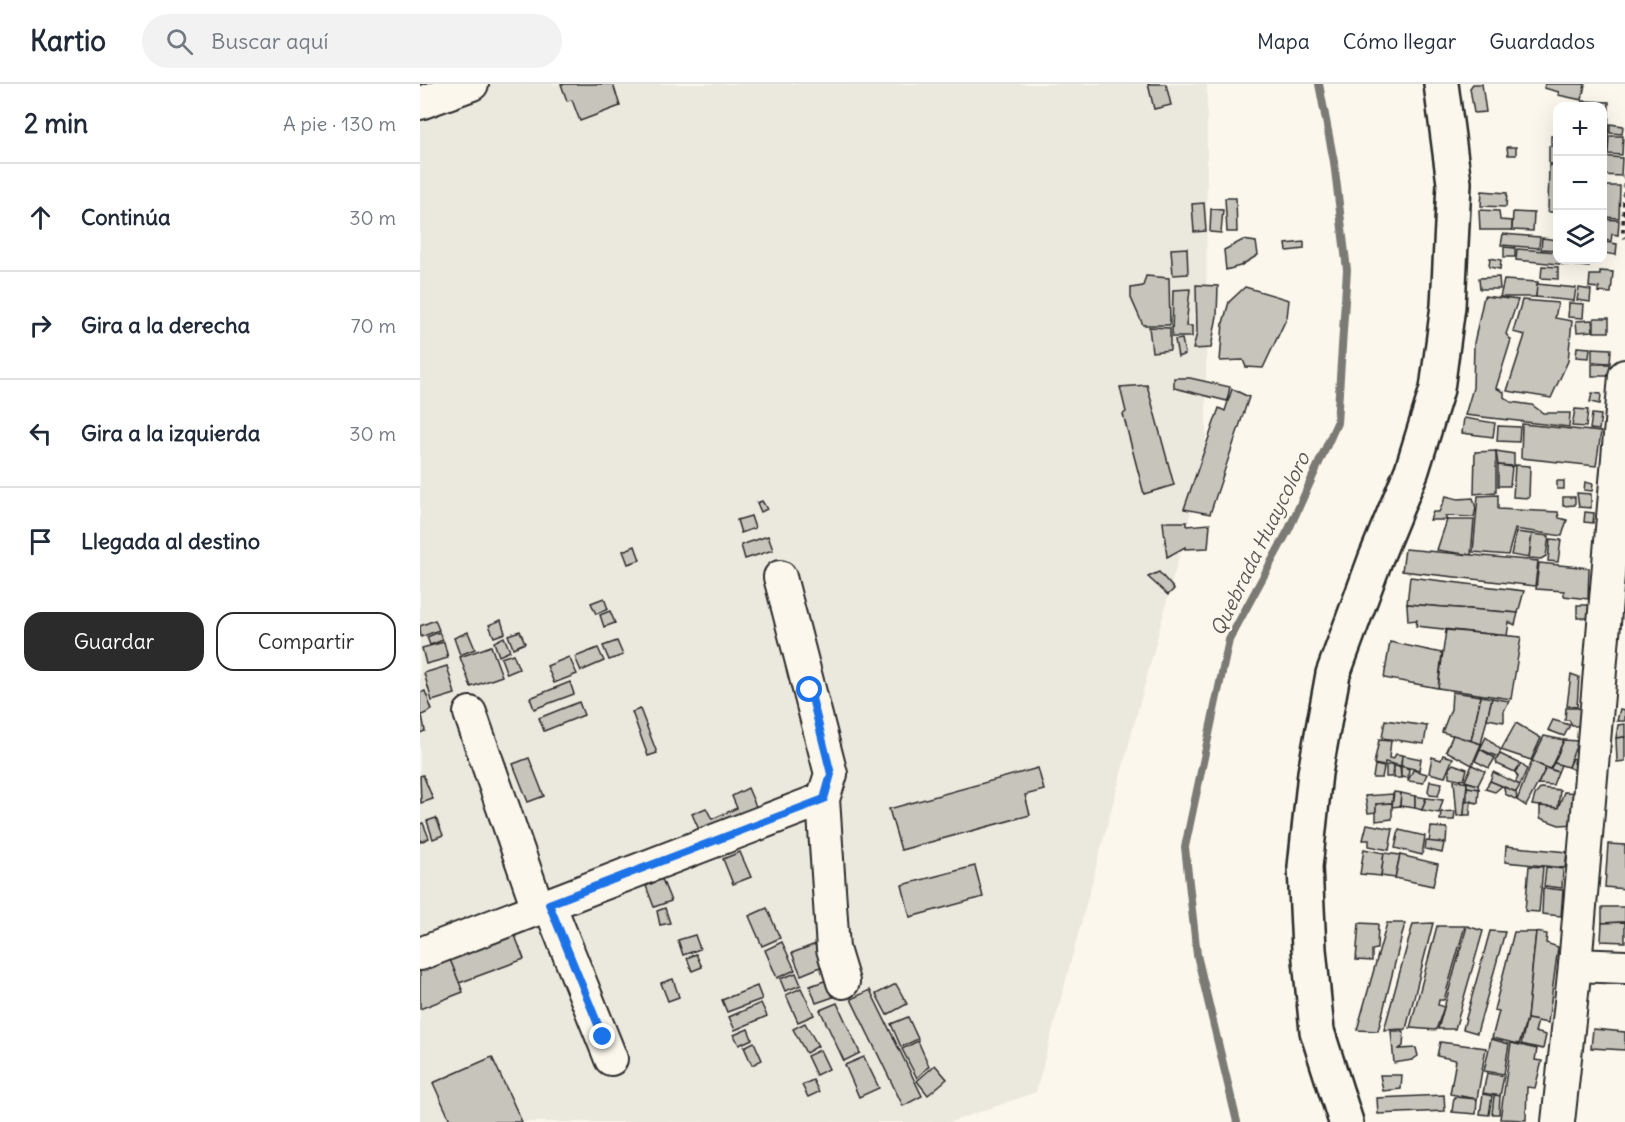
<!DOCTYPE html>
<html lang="es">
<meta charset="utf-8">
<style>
:root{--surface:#fff;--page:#f2f2f3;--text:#1f2937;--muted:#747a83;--line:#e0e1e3;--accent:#2b2b2b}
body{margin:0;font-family:Delius,sans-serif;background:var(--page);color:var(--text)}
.controls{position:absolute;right:18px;top:18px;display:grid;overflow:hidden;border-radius:12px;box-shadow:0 6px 24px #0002}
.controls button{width:54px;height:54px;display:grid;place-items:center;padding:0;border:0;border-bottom:2px solid var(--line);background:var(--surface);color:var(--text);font:30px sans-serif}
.stop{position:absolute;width:18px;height:18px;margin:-14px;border:4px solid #1a73e8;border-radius:50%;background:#fff}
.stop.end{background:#1a73e8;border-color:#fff;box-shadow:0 2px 6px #0008}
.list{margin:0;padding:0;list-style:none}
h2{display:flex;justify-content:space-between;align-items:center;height:78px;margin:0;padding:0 24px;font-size:26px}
h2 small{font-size:20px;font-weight:400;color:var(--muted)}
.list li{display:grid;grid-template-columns:39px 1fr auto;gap:18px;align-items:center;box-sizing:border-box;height:108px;padding:0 24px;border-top:2px solid var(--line)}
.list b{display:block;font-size:22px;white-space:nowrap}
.list em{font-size:20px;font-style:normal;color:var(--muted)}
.actions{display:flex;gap:12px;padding:18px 24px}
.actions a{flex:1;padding:14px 0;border:2px solid var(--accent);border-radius:18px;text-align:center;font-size:21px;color:var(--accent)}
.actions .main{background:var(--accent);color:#fff}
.icon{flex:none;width:33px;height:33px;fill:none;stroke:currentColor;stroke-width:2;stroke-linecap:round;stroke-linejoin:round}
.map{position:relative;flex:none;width:1205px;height:1038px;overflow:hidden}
header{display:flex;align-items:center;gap:36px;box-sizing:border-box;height:84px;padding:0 30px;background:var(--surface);border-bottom:2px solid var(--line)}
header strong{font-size:28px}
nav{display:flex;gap:33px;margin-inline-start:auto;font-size:21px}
.search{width:420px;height:54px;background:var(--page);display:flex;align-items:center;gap:15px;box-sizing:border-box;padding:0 21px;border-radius:33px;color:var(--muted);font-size:22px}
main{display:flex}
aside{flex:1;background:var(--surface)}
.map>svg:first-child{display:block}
.built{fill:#ebe8de}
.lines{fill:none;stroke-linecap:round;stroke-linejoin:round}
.stream{stroke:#7b7a75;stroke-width:8}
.building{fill:#c7c4bc;stroke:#2b2b2b;stroke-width:1.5}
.minor-casing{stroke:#2b2b2b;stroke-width:36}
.major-casing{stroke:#2b2b2b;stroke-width:38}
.path{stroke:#2b2b2b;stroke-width:4;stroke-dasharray:4.5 4.5;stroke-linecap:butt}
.minor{stroke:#fbf7ec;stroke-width:32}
.major{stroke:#fbf7ec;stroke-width:33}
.route{stroke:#1a73e8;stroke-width:8}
.labels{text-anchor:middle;stroke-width:5;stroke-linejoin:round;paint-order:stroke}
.water-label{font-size:20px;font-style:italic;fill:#5a5956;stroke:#fbf7ec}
</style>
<header>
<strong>Kartio</strong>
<div class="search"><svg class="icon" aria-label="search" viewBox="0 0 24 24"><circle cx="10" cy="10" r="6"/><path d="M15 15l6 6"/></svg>Buscar aquí</div>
<nav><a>Mapa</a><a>Cómo llegar</a><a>Guardados</a></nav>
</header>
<main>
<aside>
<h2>2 min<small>A pie · 130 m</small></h2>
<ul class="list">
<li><svg class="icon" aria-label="ahead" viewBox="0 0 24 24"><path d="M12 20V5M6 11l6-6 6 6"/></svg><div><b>Continúa</b></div><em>30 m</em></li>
<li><svg class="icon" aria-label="right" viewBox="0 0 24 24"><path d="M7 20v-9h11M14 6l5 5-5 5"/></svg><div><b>Gira a la derecha</b></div><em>70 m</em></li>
<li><svg class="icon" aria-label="left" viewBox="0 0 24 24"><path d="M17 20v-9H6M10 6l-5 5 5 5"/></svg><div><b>Gira a la izquierda</b></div><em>30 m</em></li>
<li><svg class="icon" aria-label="arrive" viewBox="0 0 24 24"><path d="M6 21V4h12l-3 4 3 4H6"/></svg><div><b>Llegada al destino</b></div></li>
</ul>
<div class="actions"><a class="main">Guardar</a><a>Compartir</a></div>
</aside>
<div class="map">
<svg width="1205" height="1038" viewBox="0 0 1205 1038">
<rect width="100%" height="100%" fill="#fbf7ec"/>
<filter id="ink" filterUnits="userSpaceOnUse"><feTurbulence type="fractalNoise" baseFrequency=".0167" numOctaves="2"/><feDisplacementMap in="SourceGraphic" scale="12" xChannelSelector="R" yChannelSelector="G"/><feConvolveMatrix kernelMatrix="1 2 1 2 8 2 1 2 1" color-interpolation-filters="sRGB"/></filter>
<g filter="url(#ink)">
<!-- built -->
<path class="built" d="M0,0H787L786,371L616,1008L531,1038H0Z"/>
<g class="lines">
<!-- stream -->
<path class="stream" d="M817,1038L777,871L765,763L809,556L869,445L917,339L927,186L914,78L899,0"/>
</g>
<!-- building -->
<g class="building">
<path d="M141,0H193L200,22L160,37L152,16L147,17Z"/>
<path d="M728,0H746L751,21L734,25Z"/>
<path d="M1053,0H1062L1066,28L1054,29L1050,4Z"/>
<path d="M1125,0H1165L1162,16L1138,11L1139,8L1124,4Z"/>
<path d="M1163,17L1189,18L1188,60H1182V22H1162Z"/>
<path d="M1190,40L1203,42L1202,50L1190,49Z"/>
<rect x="1131" y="52" width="7" height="7"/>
<path d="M1189,52H1203L1202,71L1188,70Z"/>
<rect x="1129" y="62" width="9" height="18"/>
<path d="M1087,63H1096V71H1088Z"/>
<path d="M1182,72L1202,74L1201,92L1182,91Z"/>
<path d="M1129,81H1138V128H1128Z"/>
<path d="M1185,102H1200L1199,134L1184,133Z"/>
<path d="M1062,107L1087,109L1086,123L1061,122Z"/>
<path d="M805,114H816L817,148H807Z"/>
<path d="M784,119L786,147L774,148L772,120Z"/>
<path d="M791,125L803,126L801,149L790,148Z"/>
<path d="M1059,126L1079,127L1080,136L1092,137V146H1060Z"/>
<path d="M1093,128L1114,129L1113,147L1092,146Z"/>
<path d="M1182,135L1199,136L1198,151L1192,150L1191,157L1182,156Z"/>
<path d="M1083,150L1120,153L1119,164L1081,161Z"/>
<path d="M1122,154L1138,156V166L1121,165Z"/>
<path d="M823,156L836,158L838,171L820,182L806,186L804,166Z"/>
<path d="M884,158V165L867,167L866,160Z"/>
<path d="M1185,158L1197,160L1196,171L1183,169Z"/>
<path d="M1084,163L1095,164V173H1084Z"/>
<path d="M767,164L768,190L753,191L751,165Z"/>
<path d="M1097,165L1138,168V176H1170L1169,183L1096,176Z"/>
<path d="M1070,174L1081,176L1080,185L1069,183Z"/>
<path d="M1122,182L1138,183V195L1121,194Z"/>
<path d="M1180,187L1193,188L1191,209L1178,208L1179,204L1169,203L1170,191H1180Z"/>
<path d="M726,192L749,194L750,241H723L711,214V204L723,202Z"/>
<path d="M1079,193L1080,205H1060L1059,194Z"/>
<path d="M1084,196L1118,198L1116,213H1080Z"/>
<path d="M1117,200L1156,204L1154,217L1116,213Z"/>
<path d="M776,201L798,202L797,232L791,264L773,265L777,249Z"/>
<path d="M825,203L869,216L867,233L843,284L826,283L823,276L800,277L803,239L809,218Z"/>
<path d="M1159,204L1171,206L1170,218L1157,216Z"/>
<path d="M770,205L766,242H772V253H752L753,206Z"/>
<path d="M1064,212L1098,216L1086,250L1091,256L1076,304L1084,308V313L1091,318L1112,321L1123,329H1150L1149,343L1045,331L1053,304L1054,259Z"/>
<path d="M1102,216L1138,219L1135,234L1152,237L1148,277L1131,314L1087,307L1105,251L1093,248Z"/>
<path d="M1149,219L1164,220L1163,234L1148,233Z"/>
<rect x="1174" y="234" width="15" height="14"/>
<path d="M1172,236L1173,247L1157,248L1156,237Z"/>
<path d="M729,243L750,244V266L732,268Z"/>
<path d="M762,255L765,270L758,273L755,256Z"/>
<path d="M1157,263L1170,264L1169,274L1156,273Z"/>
<path d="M1172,264L1191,265L1190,279L1172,278Z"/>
<rect x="1172" y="280" width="18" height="12"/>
<path d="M754,294H770L810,303L807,317L754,304Z"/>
<path d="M727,301L754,401L724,410L703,330L706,328L700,303Z"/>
<path d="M812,305L829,313L790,430L764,425L799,324L805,327Z"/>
<path d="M1172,309L1181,310L1180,320L1170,318Z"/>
<path d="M1155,325L1168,326L1166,343L1152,342Z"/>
<path d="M1172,330L1181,331L1179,346L1170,345Z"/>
<path d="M1044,334L1075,339L1073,353L1042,349Z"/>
<path d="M1102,340L1181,348L1176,382L1101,374Z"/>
<path d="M1078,342L1100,343L1099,358L1077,357Z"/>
<path d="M1076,367V408L1054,410L1055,368Z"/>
<path d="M1076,367L1094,370V382L1078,381Z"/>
<path d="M1078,381L1092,383L1090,402H1078Z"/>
<path d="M1095,381L1110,382L1109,414L1093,413Z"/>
<rect x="1137" y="397" width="7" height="8"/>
<path d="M1165,398L1173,400L1172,407L1164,406Z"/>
<path d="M1157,409L1171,410V424L1159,423Z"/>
<path d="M1078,411V425L1138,428L1139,434L1147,436L1142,452L1095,445L1088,471L1053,468L1058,412Z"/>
<path d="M1026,412L1038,415L1053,414L1056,424L1054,433L1025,432L1027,436H1010L1013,428H1019Z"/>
<path d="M1143,413H1155V421L1143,422Z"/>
<path d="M342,417L347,425L341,428L337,419Z"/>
<path d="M1165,428L1174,429L1173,439L1164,438Z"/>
<path d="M331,432L335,444L321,449L317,436Z"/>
<path d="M1027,436H1054L1051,471L1017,466Z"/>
<path d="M743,438H767V442L790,440L788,464L765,465V463L747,473Z"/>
<path d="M1096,448L1112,450L1109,474L1091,471Z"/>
<path d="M1112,450L1129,452L1126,472L1121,475L1109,474Z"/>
<path d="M348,452L353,466L325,475L321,461Z"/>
<path d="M1130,455L1141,456L1138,478L1128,477Z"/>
<path d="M215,462L220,476L208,480L203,467Z"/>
<path d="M985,465L1118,477L1115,502L982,487Z"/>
<path d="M1119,479L1169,484L1168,515L1144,512V507L1116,505Z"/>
<path d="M739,488L754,505L748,511L728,493Z"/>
<path d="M990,493L1104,507L1098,529L987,520Z"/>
<path d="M184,514L188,525L176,530L171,519Z"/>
<path d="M987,520L1098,529L1095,541L1089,538L1087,552L996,542L997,536L988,537Z"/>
<path d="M1157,521H1169L1168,534H1157Z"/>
<path d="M190,527L195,539L184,543L180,531Z"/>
<path d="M15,536L19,546L1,553L0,542Z"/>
<path d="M81,536L85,549L74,553L69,541Z"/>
<path d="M1026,546L1101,553L1091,615L1018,604Z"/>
<path d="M100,547L105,559L93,564L88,551Z"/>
<path d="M19,548L23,556L10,561L7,553Z"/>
<path d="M48,548L55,565L40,571L34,554Z"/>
<path d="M84,553L90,567L79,572L74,558Z"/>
<path d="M197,557L203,571L189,576L183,562Z"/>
<path d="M24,558L28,574L6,580L2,564Z"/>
<path d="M970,558L1022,569L1018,604L964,594Z"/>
<path d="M71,562L82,592L51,603L40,573Z"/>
<path d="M178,564L184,577L161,587L155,573Z"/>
<path d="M93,570L99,585L87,590L81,574Z"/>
<path d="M149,573L157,590L134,599L127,582Z"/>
<path d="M27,582L35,610L12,617L4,589Z"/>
<path d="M1151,590L1159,593L1157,623L1147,622Z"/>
<path d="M150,598L154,610L114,625L110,614Z"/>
<path d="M5,607L12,626L2,631L5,647L0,649V609Z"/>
<path d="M1032,608L1061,612L1051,657L1022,648L1031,625Z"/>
<path d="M1061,612L1072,614L1061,660L1051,657Z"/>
<path d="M1072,614L1089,617L1084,627V638L1067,635Z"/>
<path d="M159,618L164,631L124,647L119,634Z"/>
<path d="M1146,624H1164L1161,642H1152L1149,636H1145Z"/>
<path d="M220,625L237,669L228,672L212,628Z"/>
<path d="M1200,625L1205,626V637H1197Z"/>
<path d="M965,636L1007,642L1004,660L962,654Z"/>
<path d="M1133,636L1150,641L1144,652L1128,646Z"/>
<path d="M1096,639L1121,654L1111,676L1081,666Z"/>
<path d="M1205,640V653L1196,654L1198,641Z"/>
<path d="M1033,651L1061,660L1052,681L1026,667Z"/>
<path d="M1124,652L1144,656L1130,685L1112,677Z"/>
<path d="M1066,653L1081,666L1078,673L1060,665Z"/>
<path d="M1205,653V677L1197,678L1196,654Z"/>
<path d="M959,656L971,657L969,674L973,675L976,670L982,671L981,682L965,678L964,682L954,680Z"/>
<path d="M1144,656L1158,657L1148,683L1134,679Z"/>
<path d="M1060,665L1075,674L1069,684L1055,677Z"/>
<path d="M1080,670L1101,680L1095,688L1077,680L1076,676Z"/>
<path d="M982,671L1001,675L999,686L981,682Z"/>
<path d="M1023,671L1033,674L1025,693L1009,689L1012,673L1021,676Z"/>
<path d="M109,674L124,712L108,718L93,680Z"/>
<path d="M1152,674L1155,675L1154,679L1161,681L1158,688L1148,683Z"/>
<path d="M1112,677L1126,684L1106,722L1097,716Z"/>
<path d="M1134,679L1141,681L1138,688L1130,685Z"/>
<path d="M1033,680L1047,685L1044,696L1029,693V684Z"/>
<path d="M1101,680L1107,685L1100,701L1095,699L1098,693L1095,688Z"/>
<path d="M955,681L964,683L962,694H953Z"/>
<path d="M966,681H973L972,693H966Z"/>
<path d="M1052,681L1065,687L1058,701L1045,697Z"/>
<path d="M974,682L980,683L981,694H974Z"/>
<path d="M981,682L989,685L988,694L981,693Z"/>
<path d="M618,684L624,706L605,711L610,731L481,766L469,725Z"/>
<path d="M1126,684L1138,688L1133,701L1118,700Z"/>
<path d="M993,686L1007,690L1003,699L988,697Z"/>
<path d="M1073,688L1100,701L1096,708L1070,697Z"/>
<path d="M3,691L13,715L1,719L0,692Z"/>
<path d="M1034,696L1047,699L1044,731L1037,732Z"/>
<path d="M1010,697L1022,699L1018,712L1010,711L1008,707Z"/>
<path d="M1070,697L1082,702L1075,708L1065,705Z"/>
<path d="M1047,698L1058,701L1059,705L1047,703Z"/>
<path d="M1047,703L1059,705L1058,719L1047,717Z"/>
<path d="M1084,703L1096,708L1097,716L1085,710Z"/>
<path d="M328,704L341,734L285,759L272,730L286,724L292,735L317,724L312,712Z"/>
<path d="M1121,704L1140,706L1138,724L1112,721L1115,711Z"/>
<path d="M974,708L981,709L980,722L972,723Z"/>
<path d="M1144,708L1161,709L1158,740L1139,741L1120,734V722L1138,724Z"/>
<path d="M981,709L995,712V724L980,722Z"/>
<path d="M973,710L972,719L956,720V728L948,729L945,712Z"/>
<path d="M995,712L1006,714L1002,726L995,724Z"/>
<path d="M1006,714L1023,716L1019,729L1002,726Z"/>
<path d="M1045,717H1051L1050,731H1044Z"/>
<path d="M972,719V735L956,737V720Z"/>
<path d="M1035,727L1034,736H1020L1021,728Z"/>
<path d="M16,734L23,751L13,755L7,737Z"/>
<path d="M3,739L9,754L0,758V740Z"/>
<path d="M947,740L973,745L969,766L949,762V756H943Z"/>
<path d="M1011,743L1027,744L1026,759L1009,758Z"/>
<path d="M979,746L1005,752L1002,771L975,764Z"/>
<path d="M1006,757L1024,759L1022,769L1005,765Z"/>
<path d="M1188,760L1205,761V805L1185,803Z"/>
<path d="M1086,762L1147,768L1145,784L1085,778Z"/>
<path d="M944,765L964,769L961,792L940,790Z"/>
<path d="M320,768L331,793L313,800L303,775Z"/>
<path d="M964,769L980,771L975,794L961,792Z"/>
<path d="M980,771L1018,780L1013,802L975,794Z"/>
<path d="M555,782L563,813L490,833L482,801Z"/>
<path d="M1109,782L1123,783L1119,828L1105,827Z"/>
<path d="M1126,783L1143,785L1142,804L1124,802Z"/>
<path d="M242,795L251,817L234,823L226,802Z"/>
<path d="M1123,804L1143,806L1141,832L1122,830Z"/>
<path d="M1182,823H1205V838L1182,839Z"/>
<path d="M245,824L250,839L240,841L237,827Z"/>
<path d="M347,824L360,854L342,862L329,832Z"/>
<path d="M1205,838V858L1181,857L1182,839Z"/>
<path d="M939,839L958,840L957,865L952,866V877L936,876Z"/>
<path d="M967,839H985L958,947L937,946Z"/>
<path d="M1013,839L986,945L964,946L993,840Z"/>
<path d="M1017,842H1045L1024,916H1019L1018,921L1024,923L1016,946L990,944Z"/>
<path d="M1047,842L1063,847L1035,945H1018Z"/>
<path d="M1070,847L1085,848L1057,949L1043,945Z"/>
<path d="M1094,848H1116L1107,935L1099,960L1072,954L1079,927L1074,926Z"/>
<path d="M1116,848L1127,850L1126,859L1138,863L1128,939L1107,935Z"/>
<path d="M94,849L104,875L39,899L29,873Z"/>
<path d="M275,851L280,865L263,871L258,856Z"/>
<path d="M362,858L375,886L357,894L345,866Z"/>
<path d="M401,858L410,879L381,891L372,869Z"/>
<path d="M276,870L282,883L272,887L267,874Z"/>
<path d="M29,873L43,908L0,925V882Z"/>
<path d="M376,889L381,901L365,907L360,895Z"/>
<path d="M413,894L419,911L396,919L390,902Z"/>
<path d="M253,895L259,913L248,917L241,899Z"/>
<path d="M476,900L487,920L467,931L456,910Z"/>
<path d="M337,902L342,915L307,928L302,916Z"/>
<path d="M381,904L394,931L378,938L366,911Z"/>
<path d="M450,906L502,1012L483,1022L431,915Z"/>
<path d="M341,919L347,932L315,946L309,933Z"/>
<path d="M417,919L440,969L424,977L400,926Z"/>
<path d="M488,933L498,955L481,963L471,940Z"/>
<path d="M1107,935L1118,937L1115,948L1126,951L1123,965L1101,960Z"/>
<path d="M385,939L398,962L386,969L373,945Z"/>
<path d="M328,945L332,955L319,961L314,951Z"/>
<path d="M1173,945L1205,948V966L1171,964Z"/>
<path d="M971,947H984L983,962L979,965L996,964L998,972L992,976L974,979Z"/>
<path d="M1071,955L1089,960L1084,990L1064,987Z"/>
<path d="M498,957L509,982L497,994L482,965Z"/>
<path d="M334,958L342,976L332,981L324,963Z"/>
<path d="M1020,958L1066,964L1057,1015L1030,1010L1036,976L1017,972Z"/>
<path d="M1091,959L1117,965L1115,976L1122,977L1115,1004L1107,1003L1106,1036L1080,1035Z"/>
<path d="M400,966L409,985L396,991L387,972Z"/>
<path d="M72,973L102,1038H31L13,999Z"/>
<path d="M444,973L459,1004L439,1013L425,981Z"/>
<path d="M515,981L527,995L508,1011L497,997Z"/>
<path d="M1067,989L1084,992L1080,1012L1063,1009Z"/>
<path d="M960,991H982L981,1005L963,1007Z"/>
<path d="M393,996L399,1008L388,1013L382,1001Z"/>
<path d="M1063,1010L1072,1012L1069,1031L1060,1030Z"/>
<path d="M1024,1011L1025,1027L958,1030L957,1014Z"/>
<path d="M1076,1011L1080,1012L1079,1030H1072L1074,1012Z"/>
<path d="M1034,1013L1057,1015L1056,1030L1032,1028Z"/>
</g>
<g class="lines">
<defs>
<g id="minor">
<path d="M0,19L52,0"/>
<path d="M360,493L411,690L403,715L413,865L423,898"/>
<path d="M50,629L118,824"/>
<path d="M129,820L191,975"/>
<path d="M0,870L403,715"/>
<path d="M1155,881L1205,883"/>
<path d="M1138,1038L1155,881L1205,292"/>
</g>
<path id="major" d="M926,1038L897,947L889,865L885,783L895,689L913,590L955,476L992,386L1017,305L1028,222L1034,99L1021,0"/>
</defs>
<!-- minor casing -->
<use href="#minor" class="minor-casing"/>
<!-- major casing -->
<use href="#major" class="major-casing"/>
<!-- path -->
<path class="path" d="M1205,90L1203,150L1205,154"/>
<!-- minor -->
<use href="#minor" class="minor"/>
<!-- major -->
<use href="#major" class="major"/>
</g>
</g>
<g class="lines" filter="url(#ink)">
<!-- route -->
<path class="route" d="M183,953L129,820L404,715L411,690L390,606"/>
</g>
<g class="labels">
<!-- water labels -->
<g class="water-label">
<text transform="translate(840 460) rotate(-64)" y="7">Quebrada Huaycoloro</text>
</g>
</g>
</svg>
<div class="controls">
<button>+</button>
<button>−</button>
<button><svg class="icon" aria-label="layers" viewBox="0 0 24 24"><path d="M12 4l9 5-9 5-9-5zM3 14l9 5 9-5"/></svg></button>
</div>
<div class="stop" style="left:390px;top:606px"></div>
<div class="stop end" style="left:183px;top:953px"></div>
</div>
</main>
